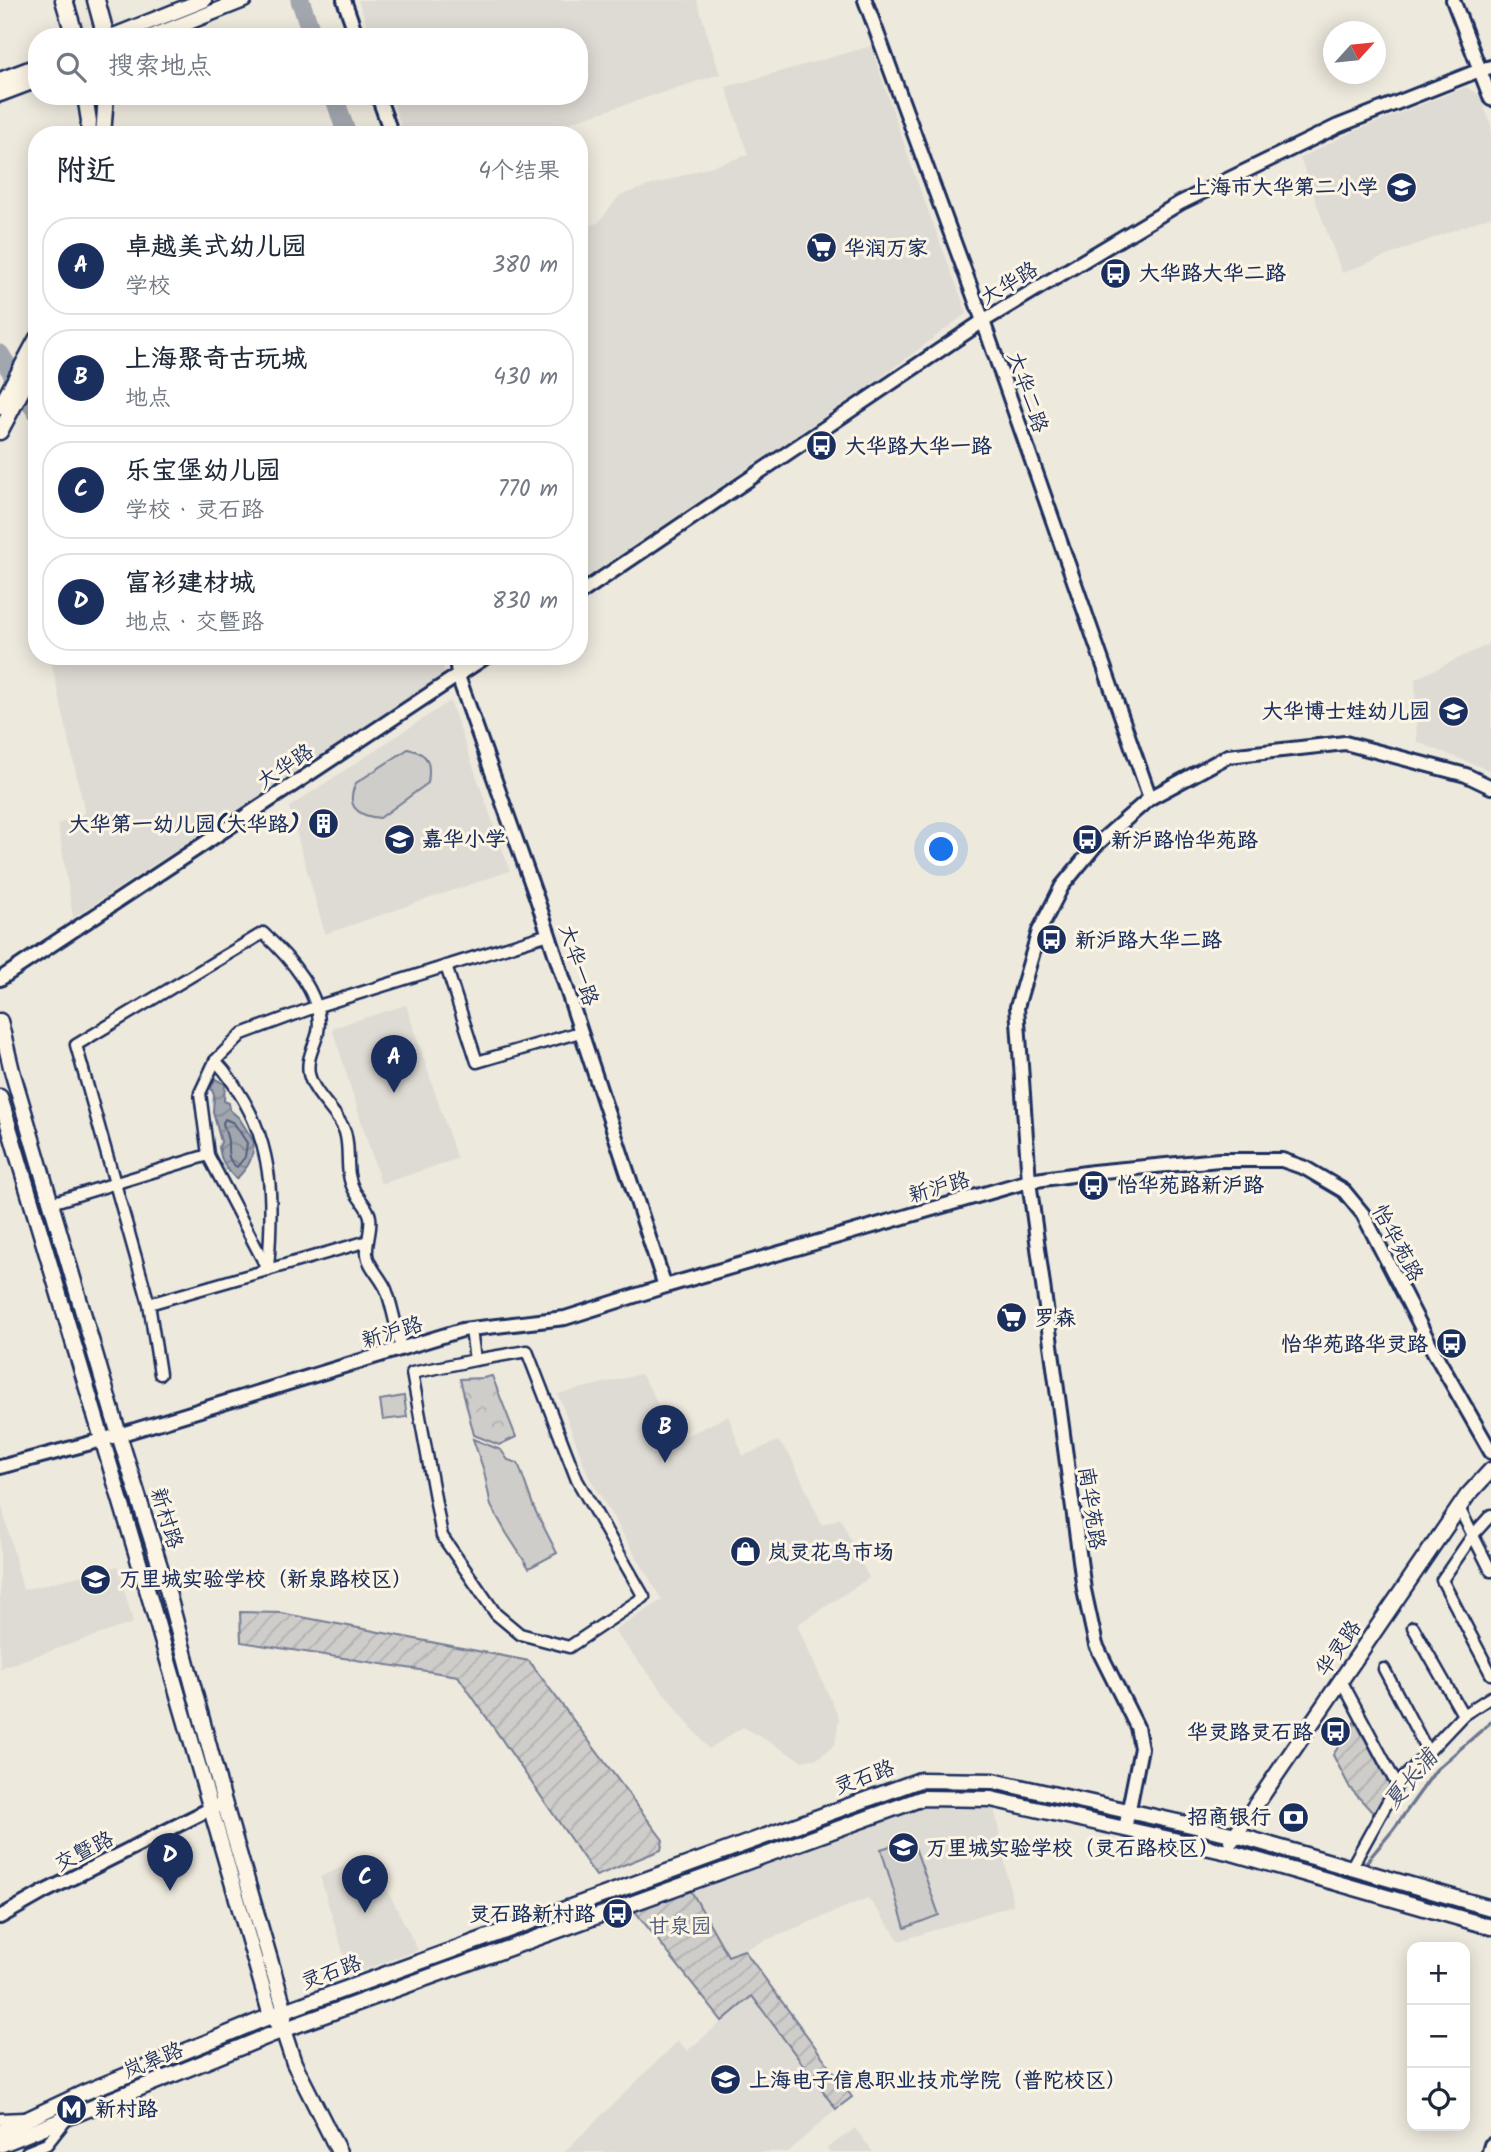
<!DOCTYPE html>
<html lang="zh">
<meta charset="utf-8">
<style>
:root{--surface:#fff;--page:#f6f6f7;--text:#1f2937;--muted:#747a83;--line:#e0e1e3;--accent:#1b2f5e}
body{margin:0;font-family:Kalam,"LXGW WenKai TC",sans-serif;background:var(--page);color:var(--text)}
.controls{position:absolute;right:21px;bottom:21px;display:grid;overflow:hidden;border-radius:14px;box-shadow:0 4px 18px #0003}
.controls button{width:63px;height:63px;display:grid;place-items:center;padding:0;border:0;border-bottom:2px solid var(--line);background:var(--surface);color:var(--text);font:35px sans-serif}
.compass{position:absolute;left:1323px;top:21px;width:63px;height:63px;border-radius:50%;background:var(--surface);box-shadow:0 4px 18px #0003;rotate:63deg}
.you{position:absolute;left:942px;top:850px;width:24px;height:24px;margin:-18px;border:5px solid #fff;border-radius:50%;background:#1a73e8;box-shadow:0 0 0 10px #1a73e833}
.badge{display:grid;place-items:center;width:46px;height:46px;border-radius:50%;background:var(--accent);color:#fff;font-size:23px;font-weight:700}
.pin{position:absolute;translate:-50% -58px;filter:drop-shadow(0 2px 4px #0008)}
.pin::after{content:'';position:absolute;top:37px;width:24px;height:21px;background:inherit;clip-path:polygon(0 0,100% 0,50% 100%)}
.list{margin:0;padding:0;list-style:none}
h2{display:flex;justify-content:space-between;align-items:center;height:91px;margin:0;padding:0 28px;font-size:30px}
h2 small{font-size:23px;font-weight:400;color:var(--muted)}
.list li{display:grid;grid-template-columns:46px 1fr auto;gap:21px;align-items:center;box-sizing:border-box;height:98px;margin:0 14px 14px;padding:0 14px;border:2px solid var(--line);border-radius:28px}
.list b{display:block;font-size:26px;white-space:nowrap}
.list p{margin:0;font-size:23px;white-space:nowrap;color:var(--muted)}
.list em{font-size:23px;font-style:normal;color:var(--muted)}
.icon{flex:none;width:38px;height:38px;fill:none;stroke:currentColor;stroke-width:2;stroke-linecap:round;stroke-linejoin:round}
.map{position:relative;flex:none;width:1491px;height:2152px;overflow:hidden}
.search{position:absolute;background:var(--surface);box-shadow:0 4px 18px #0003;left:28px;top:28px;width:560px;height:77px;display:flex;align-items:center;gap:18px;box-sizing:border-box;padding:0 24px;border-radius:28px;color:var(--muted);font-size:26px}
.panel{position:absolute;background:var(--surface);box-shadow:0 4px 18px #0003;left:28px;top:126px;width:560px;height:539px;border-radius:28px}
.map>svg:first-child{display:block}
.built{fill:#dedbd4}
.green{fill:#cfcdca;stroke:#757e94;stroke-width:2}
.forest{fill:url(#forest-crowns);stroke:#757e94;stroke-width:2}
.garden{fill:url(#garden-furrows);stroke:#757e94;stroke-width:2}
.water{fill:url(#water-waves);stroke:#6c778f;stroke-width:2}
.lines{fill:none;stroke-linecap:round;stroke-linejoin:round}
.shore{stroke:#515f7e;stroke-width:2}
.stream{stroke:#6c778f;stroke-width:3.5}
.river{stroke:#a2a7af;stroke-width:19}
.minor-casing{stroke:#1b2f5e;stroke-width:15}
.tertiary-casing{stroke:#1b2f5e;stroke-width:18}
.secondary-casing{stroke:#1b2f5e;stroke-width:19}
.primary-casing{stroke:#1b2f5e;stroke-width:21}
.minor{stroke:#fcf5e5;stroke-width:10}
.tertiary{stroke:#fcf5e5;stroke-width:12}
.secondary{stroke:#fcf5e5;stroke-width:14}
.primary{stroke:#fcf5e5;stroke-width:16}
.labels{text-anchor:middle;stroke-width:6;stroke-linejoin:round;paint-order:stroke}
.poi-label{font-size:21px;font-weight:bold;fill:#1b2f5e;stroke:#fcf5e5;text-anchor:start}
.street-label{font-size:21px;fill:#1b2f5e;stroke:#fcf5e5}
.park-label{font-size:21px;fill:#485679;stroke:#fcf5e5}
.water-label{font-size:23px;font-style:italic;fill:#445376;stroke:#fcf5e5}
</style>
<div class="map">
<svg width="1491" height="2152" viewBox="0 0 1491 2152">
<defs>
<pattern id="forest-crowns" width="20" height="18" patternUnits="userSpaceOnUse" patternTransform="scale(1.75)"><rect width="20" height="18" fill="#cfcdca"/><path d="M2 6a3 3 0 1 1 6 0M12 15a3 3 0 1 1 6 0" fill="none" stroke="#b1b0b0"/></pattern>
<pattern id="garden-furrows" width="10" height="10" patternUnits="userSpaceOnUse" patternTransform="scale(1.75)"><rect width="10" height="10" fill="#cfcdca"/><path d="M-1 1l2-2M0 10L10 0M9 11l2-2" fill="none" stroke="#b1b0b0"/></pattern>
<pattern id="water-waves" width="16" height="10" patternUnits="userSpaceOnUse" patternTransform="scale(1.75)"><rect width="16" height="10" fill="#a2a7af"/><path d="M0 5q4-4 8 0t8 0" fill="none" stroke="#838892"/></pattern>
</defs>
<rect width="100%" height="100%" fill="#eee9dd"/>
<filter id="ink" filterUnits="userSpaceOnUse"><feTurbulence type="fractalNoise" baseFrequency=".0143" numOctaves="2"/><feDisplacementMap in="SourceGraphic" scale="14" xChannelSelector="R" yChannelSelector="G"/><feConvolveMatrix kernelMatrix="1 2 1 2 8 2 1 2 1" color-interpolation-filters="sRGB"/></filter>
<g filter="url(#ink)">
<!-- built -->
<g class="built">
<path d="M358,0H699L697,1L720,74L531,135H404L391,96H579V37H371Z"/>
<path d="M871,46L914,173L967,313L871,385L579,582V230L599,222L620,195L748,155L726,87Z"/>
<path d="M1466,87L1480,95L1491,125V216L1342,273L1300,158L1352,132Z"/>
<path d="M1491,643V771L1417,742L1415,679Z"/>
<path d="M50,656H442L444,674L73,918L58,824L85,813Z"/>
<path d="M450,701L510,871L325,934L289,807Z"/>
<path d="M406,1005L457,1159L381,1184L332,1028Z"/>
<path d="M641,1374L654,1395L671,1443L728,1416L743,1456L778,1441L791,1457L822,1525L840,1518L869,1578L797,1625L839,1718L835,1745L818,1758L802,1761L743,1727L709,1749L614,1631L662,1600L588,1475L558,1394Z"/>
<path d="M0,1498L23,1590L118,1566L133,1623L0,1668Z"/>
<path d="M924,1805L994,1806L1013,1905L900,1941L868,1898L728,1956L690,1889Z"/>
<path d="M369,1855L418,1950L350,1975L320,1877Z"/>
<path d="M752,1996L836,2109L788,2152H564L678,2041L687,2051Z"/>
<path d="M855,2128L873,2152H830L827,2148Z"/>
</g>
<!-- green -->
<g class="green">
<path d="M408,749C429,753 431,763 428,783L380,818C357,816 345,806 356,783Z"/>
<path d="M404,1396L407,1417L383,1420L380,1400Z"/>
<path d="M473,1439L501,1450L508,1460L518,1463L534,1508L557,1553L529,1568L507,1534L491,1506L484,1471Z"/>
<path d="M912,1839L939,1915L905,1928L881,1849Z"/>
</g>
<!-- forest -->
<path class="forest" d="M492,1376L516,1437L499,1445L474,1435L460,1379L483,1378Z"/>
<!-- garden -->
<g class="garden">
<path d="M240,1612L281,1613L529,1661L663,1840L661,1850L596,1876L458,1676L241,1642Z"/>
<path d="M1355,1721L1390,1786L1374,1814L1350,1788L1333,1755Z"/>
<path d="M690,1889L728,1956L744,1950L852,2097L836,2109L752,1996L722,2021L634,1910Z"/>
</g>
<!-- water -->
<path class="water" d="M215,1079L225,1084L224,1101L229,1103L230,1110L239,1118L254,1142C253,1159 248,1168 236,1179L226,1168L221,1157L219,1147L221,1142L213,1112L214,1095L211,1088Z"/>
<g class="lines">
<!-- shore -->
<path class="shore" d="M225,1119L234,1123L247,1143L245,1157L237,1167C227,1161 228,1152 228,1141C227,1135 224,1128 223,1123Z"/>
<!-- stream -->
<path class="stream" d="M1364,1865L1393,1830L1436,1770L1491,1722"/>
<!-- river -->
<g class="river">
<path d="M300,0L313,37"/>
<path d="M334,96L347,135"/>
<path d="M0,354L37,413"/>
</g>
<defs>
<g id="minor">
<path d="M446,966L477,1062L580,1032"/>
<path d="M215,1061C225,1069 231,1080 238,1091C275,1148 273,1204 268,1269"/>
<path d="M51,1203L208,1155"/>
<path d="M368,1241L149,1304L76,1045L263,933C287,955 325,996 318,1032C315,1046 306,1058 309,1074C314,1096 339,1113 345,1132C351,1152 344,1172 354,1190C358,1198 369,1208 370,1217C372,1229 366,1242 367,1254C368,1267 383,1279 387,1292C393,1310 397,1330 401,1349"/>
<path d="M268,1270L208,1155L200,1093L215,1061L242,1034L315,1007L549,934"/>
<path d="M149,1304L160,1374"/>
<path d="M471,1329L475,1360L412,1373L442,1536L496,1614L520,1634L569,1647L644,1597L577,1480L527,1351L475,1360"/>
<path d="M1459,1508L1491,1571"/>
<path d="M1491,1515L1473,1535L1442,1580L1491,1674"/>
<path d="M1413,1627L1463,1715"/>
<path d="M1384,1669L1428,1752"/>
<path d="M1341,1680L1397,1785"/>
<path d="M1351,1868L1397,1785L1463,1715L1491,1697"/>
<path d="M0,2119L24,2118"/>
<path d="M27,2152L47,2144L66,2120"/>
</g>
<g id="tertiary">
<path d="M344,0L357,37"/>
<path d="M865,0L983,321L1150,798"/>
<path d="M1453,0L1491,99"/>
<path d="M378,96L392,135"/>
<path d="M579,594L983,321L1180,203L1338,126L1480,70L1491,67"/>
<path d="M456,656L458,676L537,899L665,1286"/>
<path d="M0,979L487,656"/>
<path d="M0,1467L102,1440L462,1330L565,1318L669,1285L1029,1181L1093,1172L1219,1160H1282L1305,1168L1344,1191L1363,1214L1434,1352L1491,1452"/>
<path d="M1125,1829L1141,1748L1137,1727L1096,1645L1084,1590L1029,1181L1017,1007L1039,931L1062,886L1095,846L1150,798L1228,756L1345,743L1466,775L1491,787"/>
<path d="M0,1917L44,1892L224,1802"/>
<path d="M1489,2152L1491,2145"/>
</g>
<g id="secondary">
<path d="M111,37L204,0"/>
<path d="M151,37L244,0"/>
<path d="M0,80L37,66"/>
<path d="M0,94L37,80"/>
<path d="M85,96L89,121L88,135"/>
<path d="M103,135L106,96"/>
<path d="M0,407L37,338"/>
<path d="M0,432L37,362"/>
<path d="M0,1021L12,1071L119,1435L167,1589L224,1802L285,2011L284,2018"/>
<path d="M0,1097L155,1616L271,2016L283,2030L294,2063L339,2152"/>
<path d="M1231,1841L1467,1496L1491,1470"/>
<path d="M0,2132L83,2093L271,2016L920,1780L993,1781L1236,1835L1491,1908"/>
<path d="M0,2145L283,2030L923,1798L991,1799L1232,1853L1491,1927"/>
</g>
<g id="primary">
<path d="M64,0L75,37"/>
<path d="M96,0L106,37"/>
</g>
</defs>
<!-- minor casing -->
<use href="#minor" class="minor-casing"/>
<!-- tertiary casing -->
<use href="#tertiary" class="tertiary-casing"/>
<!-- secondary casing -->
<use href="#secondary" class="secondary-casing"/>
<!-- primary casing -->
<use href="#primary" class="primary-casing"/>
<!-- minor -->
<use href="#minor" class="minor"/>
<!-- tertiary -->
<use href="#tertiary" class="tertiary"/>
<!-- secondary -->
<use href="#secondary" class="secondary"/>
<!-- primary -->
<use href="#primary" class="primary"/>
</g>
</g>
<!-- icons -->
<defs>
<symbol id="school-disc" viewBox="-11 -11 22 22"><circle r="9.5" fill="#1b2f5e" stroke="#fcf5e5"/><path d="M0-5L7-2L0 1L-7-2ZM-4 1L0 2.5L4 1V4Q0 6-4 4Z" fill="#fff"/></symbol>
<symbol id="supermarket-disc" viewBox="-11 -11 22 22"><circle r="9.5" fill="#1b2f5e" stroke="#fcf5e5"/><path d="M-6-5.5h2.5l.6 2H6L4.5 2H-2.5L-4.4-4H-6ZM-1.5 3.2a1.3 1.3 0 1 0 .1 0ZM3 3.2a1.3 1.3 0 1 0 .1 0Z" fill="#fff"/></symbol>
<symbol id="bus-disc" viewBox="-11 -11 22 22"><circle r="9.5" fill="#1b2f5e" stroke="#fcf5e5"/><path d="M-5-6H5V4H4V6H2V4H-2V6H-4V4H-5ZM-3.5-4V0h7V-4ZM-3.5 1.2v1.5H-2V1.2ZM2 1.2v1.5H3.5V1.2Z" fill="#fff"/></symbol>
<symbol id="building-disc" viewBox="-11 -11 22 22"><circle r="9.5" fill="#1b2f5e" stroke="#fcf5e5"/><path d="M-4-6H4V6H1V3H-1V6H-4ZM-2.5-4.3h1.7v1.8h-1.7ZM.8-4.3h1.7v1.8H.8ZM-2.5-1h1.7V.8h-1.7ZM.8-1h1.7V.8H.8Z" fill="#fff"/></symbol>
<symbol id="shop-disc" viewBox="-11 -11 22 22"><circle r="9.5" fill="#1b2f5e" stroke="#fcf5e5"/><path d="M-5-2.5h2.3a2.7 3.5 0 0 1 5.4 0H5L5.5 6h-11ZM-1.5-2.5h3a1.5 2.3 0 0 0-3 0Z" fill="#fff"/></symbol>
<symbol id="bank-disc" viewBox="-11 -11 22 22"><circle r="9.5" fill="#1b2f5e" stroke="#fcf5e5"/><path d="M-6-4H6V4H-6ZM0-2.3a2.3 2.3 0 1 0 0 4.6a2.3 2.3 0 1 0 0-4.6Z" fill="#fff"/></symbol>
<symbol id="university-disc" viewBox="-11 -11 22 22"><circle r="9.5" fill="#1b2f5e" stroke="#fcf5e5"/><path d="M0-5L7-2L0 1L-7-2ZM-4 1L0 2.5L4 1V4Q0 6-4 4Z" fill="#fff"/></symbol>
<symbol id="metro-disc" viewBox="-11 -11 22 22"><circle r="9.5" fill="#1b2f5e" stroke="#fcf5e5"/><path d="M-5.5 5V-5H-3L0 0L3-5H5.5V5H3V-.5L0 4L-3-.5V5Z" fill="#fff"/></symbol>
</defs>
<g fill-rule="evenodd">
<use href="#school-disc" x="1384" y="170" width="35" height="35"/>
<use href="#supermarket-disc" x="804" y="230" width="35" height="35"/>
<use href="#bus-disc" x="1098" y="256" width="35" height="35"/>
<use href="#bus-disc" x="804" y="428" width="35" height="35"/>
<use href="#school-disc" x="1436" y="694" width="35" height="35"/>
<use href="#building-disc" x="306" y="806" width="35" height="35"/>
<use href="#school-disc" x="382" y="822" width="35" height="35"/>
<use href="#bus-disc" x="1070" y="822" width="35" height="35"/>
<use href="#bus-disc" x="1034" y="922" width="35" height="35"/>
<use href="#bus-disc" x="1076" y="1168" width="35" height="35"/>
<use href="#supermarket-disc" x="994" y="1300" width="35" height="35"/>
<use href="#bus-disc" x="1434" y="1326" width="35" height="35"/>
<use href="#shop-disc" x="728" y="1534" width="35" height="35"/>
<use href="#school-disc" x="78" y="1562" width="35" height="35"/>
<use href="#bus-disc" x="1318" y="1714" width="35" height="35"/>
<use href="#bank-disc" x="1276" y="1800" width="35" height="35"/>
<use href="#school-disc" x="886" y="1830" width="35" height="35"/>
<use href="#bus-disc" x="600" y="1896" width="35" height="35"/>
<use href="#university-disc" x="708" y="2062" width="35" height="35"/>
<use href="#metro-disc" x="54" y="2092" width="35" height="35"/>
</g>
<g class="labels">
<!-- poi labels -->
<g class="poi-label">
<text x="1378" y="194" text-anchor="end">上海市大华第二小学</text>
<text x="844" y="255">华润万家</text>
<text x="1139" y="280">大华路大华二路</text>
<text x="845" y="453">大华路大华一路</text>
<text x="1430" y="718" text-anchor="end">大华博士娃幼儿园</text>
<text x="300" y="831" text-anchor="end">大华第一幼儿园(大华路)</text>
<text x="422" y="846">嘉华小学</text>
<text x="1111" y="847">新沪路怡华苑路</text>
<text x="1075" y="947">新沪路大华二路</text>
<text x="1117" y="1192">怡华苑路新沪路</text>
<text x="1034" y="1325">罗森</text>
<text x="1428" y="1351" text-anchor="end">怡华苑路华灵路</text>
<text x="768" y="1559">岚灵花鸟市场</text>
<text x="119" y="1586">万里城实验学校（新泉路校区）</text>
<text x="1313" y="1739" text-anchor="end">华灵路灵石路</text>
<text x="1271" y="1824" text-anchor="end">招商银行</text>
<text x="926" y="1855">万里城实验学校（灵石路校区）</text>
<text x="595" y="1921" text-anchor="end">灵石路新村路</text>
<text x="749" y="2087">上海电子信息职业技术学院（普陀校区）</text>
<text x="95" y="2116">新村路</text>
</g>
<!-- street labels -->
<g class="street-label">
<text transform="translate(1009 283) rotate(-31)" y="7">大华路</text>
<text transform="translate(1028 392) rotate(71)" y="7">大华二路</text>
<text transform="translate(285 766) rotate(-34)" y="7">大华路</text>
<text transform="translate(579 965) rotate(72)" y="7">大华一路</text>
<text transform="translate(939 1187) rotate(-16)" y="7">新沪路</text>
<text transform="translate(1398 1243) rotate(62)" y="7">怡华苑路</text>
<text transform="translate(392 1332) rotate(-17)" y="7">新沪路</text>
<text transform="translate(1092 1508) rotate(82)" y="7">南华苑路</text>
<text transform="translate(167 1518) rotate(73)" y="7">新村路</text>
<text transform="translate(1338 1648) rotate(-55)" y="7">华灵路</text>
<text transform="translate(864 1777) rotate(-20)" y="7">灵石路</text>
<text transform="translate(84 1851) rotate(-27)" y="7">交暨路</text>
<text transform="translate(331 1972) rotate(-20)" y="7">灵石路</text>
<text transform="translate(153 2060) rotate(-22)" y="7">岚皋路</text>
</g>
<!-- park labels -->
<g class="park-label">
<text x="680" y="1933">甘泉园</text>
</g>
<!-- water labels -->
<g class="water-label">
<text transform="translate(1410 1779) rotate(-50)" y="8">夏长浦</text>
</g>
</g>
</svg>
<div class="controls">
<button>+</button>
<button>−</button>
<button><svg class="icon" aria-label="locate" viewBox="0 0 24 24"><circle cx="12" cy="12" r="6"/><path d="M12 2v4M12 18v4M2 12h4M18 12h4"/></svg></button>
</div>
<svg class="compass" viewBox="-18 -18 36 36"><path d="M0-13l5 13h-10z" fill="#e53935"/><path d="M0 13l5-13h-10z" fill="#747a83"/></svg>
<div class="you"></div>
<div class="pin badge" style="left:394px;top:1093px">A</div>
<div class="pin badge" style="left:665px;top:1463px">B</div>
<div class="pin badge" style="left:365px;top:1913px">C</div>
<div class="pin badge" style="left:170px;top:1891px">D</div>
<div class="search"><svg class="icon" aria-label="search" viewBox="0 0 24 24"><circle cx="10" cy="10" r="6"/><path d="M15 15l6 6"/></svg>搜索地点</div>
<section class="panel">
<h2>附近<small>4个结果</small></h2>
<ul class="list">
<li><span class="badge">A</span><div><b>卓越美式幼儿园</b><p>学校</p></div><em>380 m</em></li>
<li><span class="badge">B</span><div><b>上海聚奇古玩城</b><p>地点</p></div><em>430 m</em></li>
<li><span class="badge">C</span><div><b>乐宝堡幼儿园</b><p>学校 · 灵石路</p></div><em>770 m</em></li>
<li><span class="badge">D</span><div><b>富衫建材城</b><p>地点 · 交暨路</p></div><em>830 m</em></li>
</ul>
</section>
</div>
